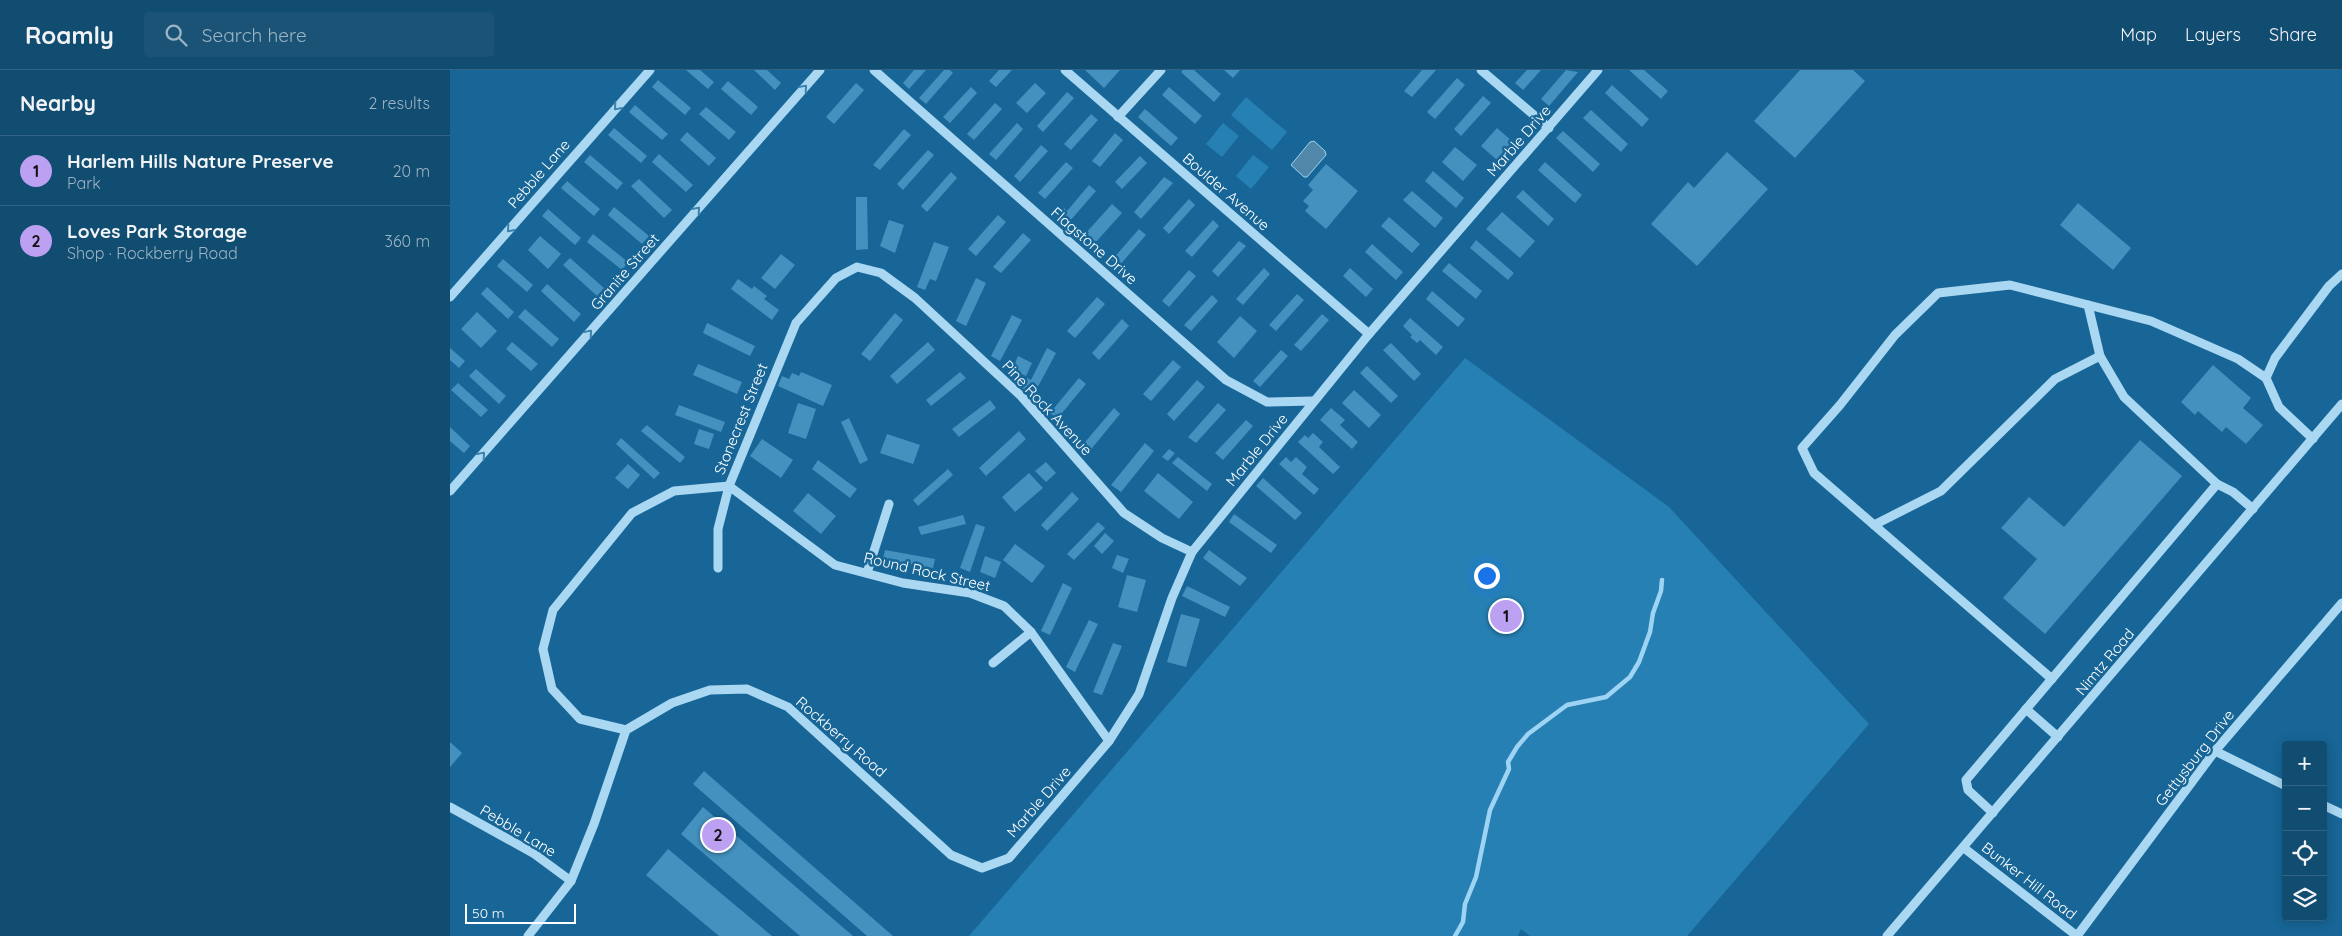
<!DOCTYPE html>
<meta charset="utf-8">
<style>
:root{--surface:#114c71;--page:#1a5376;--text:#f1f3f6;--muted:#9cb4c3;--line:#306384;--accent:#bca0f2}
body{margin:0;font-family:Quicksand,sans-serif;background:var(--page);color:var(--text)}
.controls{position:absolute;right:15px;bottom:15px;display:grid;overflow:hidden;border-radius:5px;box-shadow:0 2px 12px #0003}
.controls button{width:45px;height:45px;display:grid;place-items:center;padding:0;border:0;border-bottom:1px solid var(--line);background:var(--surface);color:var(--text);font:25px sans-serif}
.scale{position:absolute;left:15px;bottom:12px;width:111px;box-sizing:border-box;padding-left:5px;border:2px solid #fff;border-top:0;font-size:14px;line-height:18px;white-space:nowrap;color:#fff;-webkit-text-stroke:4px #176697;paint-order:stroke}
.you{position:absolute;left:1036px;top:505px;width:18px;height:18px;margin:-12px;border:4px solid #fff;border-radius:50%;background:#1a73e8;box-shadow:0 0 0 8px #1a73e833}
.badge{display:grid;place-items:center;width:32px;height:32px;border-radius:50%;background:var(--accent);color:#111;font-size:16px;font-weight:700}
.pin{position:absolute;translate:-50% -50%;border:2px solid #fff;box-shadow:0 1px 5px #0006}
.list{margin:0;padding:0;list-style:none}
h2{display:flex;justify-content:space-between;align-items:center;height:65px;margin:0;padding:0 20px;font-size:21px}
h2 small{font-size:16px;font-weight:400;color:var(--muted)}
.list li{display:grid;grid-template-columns:32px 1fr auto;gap:15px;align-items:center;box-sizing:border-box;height:70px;padding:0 20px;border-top:1px solid var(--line)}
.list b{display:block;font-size:19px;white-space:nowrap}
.list p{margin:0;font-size:16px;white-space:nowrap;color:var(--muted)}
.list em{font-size:16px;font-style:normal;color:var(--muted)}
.icon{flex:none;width:28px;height:28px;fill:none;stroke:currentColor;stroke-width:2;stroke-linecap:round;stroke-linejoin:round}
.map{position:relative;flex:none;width:1892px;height:866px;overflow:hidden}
header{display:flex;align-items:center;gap:30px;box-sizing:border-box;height:70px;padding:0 25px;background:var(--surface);border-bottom:1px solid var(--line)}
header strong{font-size:24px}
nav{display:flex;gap:28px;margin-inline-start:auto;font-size:18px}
.search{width:350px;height:45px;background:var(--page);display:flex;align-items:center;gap:12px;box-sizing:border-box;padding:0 18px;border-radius:5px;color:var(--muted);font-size:19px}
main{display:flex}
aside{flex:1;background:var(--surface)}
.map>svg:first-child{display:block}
.green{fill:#2780b3}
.water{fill:#5187a9;stroke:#9dd4f4}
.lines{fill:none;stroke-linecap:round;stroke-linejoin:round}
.stream{stroke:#9dd4f4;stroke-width:4.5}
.building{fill:#4491bf}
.minor{stroke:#aad7f1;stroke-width:9}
.oneway{stroke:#3c82ae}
.labels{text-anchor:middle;stroke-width:5;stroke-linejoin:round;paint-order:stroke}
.street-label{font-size:15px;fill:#fff;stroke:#176697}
</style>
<header>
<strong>Roamly</strong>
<div class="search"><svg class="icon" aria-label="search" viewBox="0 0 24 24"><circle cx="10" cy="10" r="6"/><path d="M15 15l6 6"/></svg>Search here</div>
<nav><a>Map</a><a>Layers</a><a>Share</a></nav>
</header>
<main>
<aside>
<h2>Nearby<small>2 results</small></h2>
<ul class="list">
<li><span class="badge">1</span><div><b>Harlem Hills Nature Preserve</b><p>Park</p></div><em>20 m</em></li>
<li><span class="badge">2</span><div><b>Loves Park Storage</b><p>Shop · Rockberry Road</p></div><em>360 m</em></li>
</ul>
</aside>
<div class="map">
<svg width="1892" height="866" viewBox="0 0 1892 866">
<rect width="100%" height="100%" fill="#176697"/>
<!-- green -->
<g class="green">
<path d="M796,27L837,62L822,80L781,45Z"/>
<path d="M773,53L789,66L772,87L756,74Z"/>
<path d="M803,85L819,97L801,119L786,106Z"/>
<path d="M1015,288L1219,437L1419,654L1237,866H1080L1071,859L1068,866H519Z"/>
</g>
<!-- water -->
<path class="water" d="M864,71L875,81L876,85L857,107H854L841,95L860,72Z"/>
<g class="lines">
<!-- stream -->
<path class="stream" d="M1005,866L1013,852L1015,834L1026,807L1040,740L1059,699L1058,692L1067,677L1078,664L1117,635L1156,627L1180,607L1189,592L1200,562L1203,543L1211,521L1212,510"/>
</g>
<!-- building -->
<g class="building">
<path d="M236,0H250L264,12L258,19Z"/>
<path d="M304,0H317L331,13L325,20Z"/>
<path d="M464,0H476L459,19L453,13Z"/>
<path d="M494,0H500L503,3L476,34L469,28Z"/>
<path d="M549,0H562L546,17L539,11Z"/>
<path d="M635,0H670L654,18Z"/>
<path d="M733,0H744L771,24L764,32L731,2Z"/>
<path d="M774,0H790L783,8Z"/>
<path d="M972,0H986L962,27L954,21Z"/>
<path d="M1077,0H1091L1073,20L1065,13Z"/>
<path d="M1116,0L1128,2L1099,36L1091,29Z"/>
<path d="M1179,0H1194L1218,21L1211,29Z"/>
<path d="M1350,0H1403L1415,11L1345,88L1304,51Z"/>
<path d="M1007,8L1015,15L985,49L977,42Z"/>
<path d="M208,10L241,38L235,45L202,17Z"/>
<path d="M278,11L308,37L301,45L271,19Z"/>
<path d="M406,13L414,20L384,54L376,47Z"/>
<path d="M585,13L596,23L577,43L566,33Z"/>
<path d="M1162,15L1199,49L1192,57L1155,23Z"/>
<path d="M521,17L527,23L500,53L493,47Z"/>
<path d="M719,17L752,46L745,54L712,25Z"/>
<path d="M617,22L624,28L593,62L587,56Z"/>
<path d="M1033,26L1041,33L1011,66L1004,59Z"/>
<path d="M545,33L552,39L524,70L517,64Z"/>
<path d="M185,35L218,64L212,70L179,42Z"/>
<path d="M256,37L286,62L279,70L249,44Z"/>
<path d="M695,39L728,68L721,76L688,47Z"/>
<path d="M1141,40L1178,74L1171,82L1133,48Z"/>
<path d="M641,44L648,50L621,80L614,74Z"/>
<path d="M567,53L573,59L546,90L539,84Z"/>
<path d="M164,58L197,86L191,93L158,65Z"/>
<path d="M1047,58L1063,72L1047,90L1031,76Z"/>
<path d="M454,59L461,65L430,100L423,95Z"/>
<path d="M1113,61L1150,94L1143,102L1106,68Z"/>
<path d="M237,62L266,88L259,96L230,70Z"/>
<path d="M665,63L673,70L650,97L642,91Z"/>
<path d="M591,75L598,81L570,112L564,106Z"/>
<path d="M1005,77L1027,95L1013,111L992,92Z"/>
<path d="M478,80L484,85L453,120L447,114Z"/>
<path d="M1277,82L1318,119L1247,196L1201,154L1238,112L1244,118Z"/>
<path d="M209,84L243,115L236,122L202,92Z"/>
<path d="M140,85L173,113L167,120L134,92Z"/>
<path d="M690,86L697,93L672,119L665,112Z"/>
<path d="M616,92L623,98L595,129L588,123Z"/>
<path d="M1095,92L1132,125L1125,133L1088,100Z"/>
<path d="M876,94L908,121L876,159L855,141L859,136L853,131L863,120L858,115Z"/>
<path d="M983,101L1014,128L1006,138L975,111Z"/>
<path d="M501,102L507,108L477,142L471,136Z"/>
<path d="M714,107L723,113L691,149L684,142Z"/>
<path d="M189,109L222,140L214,148L181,116Z"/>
<path d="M117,111L150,139L144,146L111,118Z"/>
<path d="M639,115L646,121L619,152L609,144L614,138L617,141Z"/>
<path d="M1073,120L1104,149L1098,156L1066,127Z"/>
<path d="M962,121L993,148L985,158L953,130Z"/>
<path d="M406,127H417L418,179L406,180Z"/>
<path d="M739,129L745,135L719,164L713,158Z"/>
<path d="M1628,133L1681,178L1663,200L1610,155Z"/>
<path d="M662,134L672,143L645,173L635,164Z"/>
<path d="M164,137L199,166L192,174L158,145Z"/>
<path d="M98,139L131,168L125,175L92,146Z"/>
<path d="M1052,142L1085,171L1070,188L1036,159Z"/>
<path d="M548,145L556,152L526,186L518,179Z"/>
<path d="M939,147L970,174L962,183L931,156Z"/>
<path d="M439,150L454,155L445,183L430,176Z"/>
<path d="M763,150L769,156L742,187L735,181Z"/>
<path d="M689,159L696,165L669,196L662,190Z"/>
<path d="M573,163L581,170L551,203L543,197Z"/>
<path d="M143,164L178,192L172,200L137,172Z"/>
<path d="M90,166L111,184L98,199L78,180Z"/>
<path d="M1026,170L1064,203L1058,210L1020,178Z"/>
<path d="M789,171L796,176L768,207L762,201Z"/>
<path d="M484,172L499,177L486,211L480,209L475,220L467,217Z"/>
<path d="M922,174L953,202L946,210L915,182Z"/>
<path d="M331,184L345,195L325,219L311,208Z"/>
<path d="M120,188L154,218L147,226L113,195Z"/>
<path d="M53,189L83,215L77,222L47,196Z"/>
<path d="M999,193L1032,221L1026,229L992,201Z"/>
<path d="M814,198L820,204L793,235L786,229Z"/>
<path d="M900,198L923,219L916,227L893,206Z"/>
<path d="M739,200L746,206L719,237L712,231Z"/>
<path d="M526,208L536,213L516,256L506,251Z"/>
<path d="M288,209L302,219L304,216L317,226L314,229L329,240L322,250L281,219Z"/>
<path d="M97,214L131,244L124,252L91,221Z"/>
<path d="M37,217L64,242L58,249L31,224Z"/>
<path d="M982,221L1015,249L1008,257L976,229Z"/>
<path d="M847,224L854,230L826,261L819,255Z"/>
<path d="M762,225L768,231L741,261L734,255Z"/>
<path d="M647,227L655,234L625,268L617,261Z"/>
<path d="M75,239L109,269L102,277L68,247Z"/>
<path d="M27,242L47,261L31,278L11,259Z"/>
<path d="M445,243L453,250L420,291L411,284Z"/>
<path d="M872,244L879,250L851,281L844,275Z"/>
<path d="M562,245L572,250L550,291L541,286Z"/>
<path d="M790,246L807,261L784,288L767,272Z"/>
<path d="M960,248L993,277L986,285L970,270L967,273L960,267L962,265L953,256Z"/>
<path d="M672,249L679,256L649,290L642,283Z"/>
<path d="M257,253L305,276L300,286L253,263Z"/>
<path d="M62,272L88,294L81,301L56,279Z"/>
<path d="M478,272L485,280L447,314L440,306Z"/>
<path d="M941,273L971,304L964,311L933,280Z"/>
<path d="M0,278L15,291L9,298L0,290Z"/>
<path d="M597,278L606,283L584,324L572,318L577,308L581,310Z"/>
<path d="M831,280L838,286L810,317L803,311Z"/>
<path d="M568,286L582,293L576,306L562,300Z"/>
<path d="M723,290L731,297L701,331L693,324Z"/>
<path d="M248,294L292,312L287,324L243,305Z"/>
<path d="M1763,295L1801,328L1793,338L1813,355L1796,374L1776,357L1772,362L1748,341L1745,345L1731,332Z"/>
<path d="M917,296L948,326L941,333L910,303Z"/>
<path d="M26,299L56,326L49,334L19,306Z"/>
<path d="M351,302L382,315L373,336L328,316L332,306L339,309L342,303L349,306Z"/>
<path d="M510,302L516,308L481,336L476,330Z"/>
<path d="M629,308L636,314L607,349L600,343Z"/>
<path d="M747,310L755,317L724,351L717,344Z"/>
<path d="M8,313L38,340L31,347L1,320Z"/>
<path d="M904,320L931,345L919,358L892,333Z"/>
<path d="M540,330L546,338L509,367L502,359Z"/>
<path d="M348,333L366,339L356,369L338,363Z"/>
<path d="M768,333L776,340L746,373L738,367Z"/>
<path d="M229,335L275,352L271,362L225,345Z"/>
<path d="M664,338L670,344L638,383L631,377Z"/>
<path d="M881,338L895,350L890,355L908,372L902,379L870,350Z"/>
<path d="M399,348L418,390L410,394L391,352Z"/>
<path d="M796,350L803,356L773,390L765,383Z"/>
<path d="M197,355L235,387L230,393L191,361Z"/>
<path d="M0,357L20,376L14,383L0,371Z"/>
<path d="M249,359L264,364L259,379L244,374Z"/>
<path d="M569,361L576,369L536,406L529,398Z"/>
<path d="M863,363L873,372L869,377L890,397L883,404L848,372L855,365L858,368Z"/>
<path d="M437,364L470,375L463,394L430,383Z"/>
<path d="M171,368L210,403L204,409L166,374Z"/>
<path d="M312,369L343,390L331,408L300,386Z"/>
<path d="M1690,370L1732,406L1595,564L1553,528L1587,489L1551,458L1579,427L1614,457Z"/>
<path d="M695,373L704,381L671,422L661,415Z"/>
<path d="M719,379L725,383L718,391L712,387Z"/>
<path d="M728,387L762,414L757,421L722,393Z"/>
<path d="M836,387L841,392L846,387L857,397L852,404L869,419L864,425L829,394Z"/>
<path d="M368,390L407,419L400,428L362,399Z"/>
<path d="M596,392L606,403L596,412L585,401Z"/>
<path d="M178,394L190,405L178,419L165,408Z"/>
<path d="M498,399L503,405L468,436L463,430Z"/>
<path d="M579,403L593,418L565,442L552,427Z"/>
<path d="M708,403L743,432L729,449L694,421Z"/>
<path d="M813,408L852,443L845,450L806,416Z"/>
<path d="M622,422L629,429L597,461L591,455Z"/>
<path d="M358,423L386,446L371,464L343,441Z"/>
<path d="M784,444L827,475L821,483L779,452Z"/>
<path d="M513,445L516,454L471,465L468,457Z"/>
<path d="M648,452L655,458L624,490L617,484Z"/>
<path d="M526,454L535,457L520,502L510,498Z"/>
<path d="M655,463L664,471L652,484L644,476Z"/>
<path d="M565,474L595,496L582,513L553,490Z"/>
<path d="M435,480L485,489L483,498L433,489Z"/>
<path d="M759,480L797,508L790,516L753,488Z"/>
<path d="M667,485L679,489L673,503L662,498Z"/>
<path d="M535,486L551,492L545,508L530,502Z"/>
<path d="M677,505L696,510L687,542L668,537Z"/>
<path d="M613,513L622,518L600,565L591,561Z"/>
<path d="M737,516L780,537L775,547L732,526Z"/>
<path d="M731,544L750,549L736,597L717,592Z"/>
<path d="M639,550L648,554L625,602L616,597Z"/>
<path d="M663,573L672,576L652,625L643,622Z"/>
<path d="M0,672L12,683L0,697Z"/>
<path d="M254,701L443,866H417L243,714Z"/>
<path d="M253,737L403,866H350L231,764Z"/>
<path d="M218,779L322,866H269L196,805Z"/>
</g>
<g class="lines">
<!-- minor -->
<g class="minor">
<path d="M424,0L776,310L817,332L863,331"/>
<path d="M615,0L919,264"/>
<path d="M1031,0L1099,58"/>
<path d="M668,47L711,0"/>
<path d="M0,227L200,0"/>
<path d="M1638,235L1650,286L1674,327L1767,414"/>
<path d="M1863,369L1829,337L1816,308L1825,288L1879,216L1892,204"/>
<path d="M0,421L370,0"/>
<path d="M1424,455L1491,421L1605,309L1650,286"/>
<path d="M268,498V459L279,416L385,495L453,513L520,523L554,536L581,562L659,671"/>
<path d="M417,503L439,434"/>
<path d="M543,593L581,562"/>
<path d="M1602,609L1364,403L1352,378L1390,335L1445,265L1488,223L1560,215L1701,251L1788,289L1816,308"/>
<path d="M1576,639L1608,667"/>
<path d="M176,660L130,649L102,619L93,579L103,540L182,443L224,421L279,416L346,253L386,208L407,197L431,203L465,228L571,326L674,443L712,468L742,482"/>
<path d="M1765,681L1836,716"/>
<path d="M1873,735L1892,744"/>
<path d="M0,737L83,783L121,811"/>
<path d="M1543,743L1518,720L1516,710L1767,414L1783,422L1803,439"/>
<path d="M1514,778L1627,866"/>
<path d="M78,866L121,811L144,754L176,660L222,633L260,620L297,619L338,637L501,785L532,798L559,788L659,671L689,624L722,528L742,482L919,264L1148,0"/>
<path d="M1437,866L1892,334"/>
<path d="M1627,866L1765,681L1892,533"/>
</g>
</g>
<!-- one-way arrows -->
<defs><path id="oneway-chevron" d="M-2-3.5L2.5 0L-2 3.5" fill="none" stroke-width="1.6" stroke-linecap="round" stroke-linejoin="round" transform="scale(1.25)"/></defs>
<g class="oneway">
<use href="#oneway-chevron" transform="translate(354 18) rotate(-49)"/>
<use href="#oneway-chevron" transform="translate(167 37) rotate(131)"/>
<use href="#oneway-chevron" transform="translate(247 140) rotate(-49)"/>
<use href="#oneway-chevron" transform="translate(60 159) rotate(131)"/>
<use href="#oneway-chevron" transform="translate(139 263) rotate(-49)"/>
<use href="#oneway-chevron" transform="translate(32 385) rotate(-49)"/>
</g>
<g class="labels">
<!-- street labels -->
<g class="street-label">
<text transform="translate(1069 71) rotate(-49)" y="5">Marble Drive</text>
<text transform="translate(89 104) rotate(-49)" y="5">Pebble Lane</text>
<text transform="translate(776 122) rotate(41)" y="5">Boulder Avenue</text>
<text transform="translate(644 176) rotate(41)" y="5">Flagstone Drive</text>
<text transform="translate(175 202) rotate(-49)" y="5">Granite Street</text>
<text transform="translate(597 338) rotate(47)" y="5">Pine Rock Avenue</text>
<text transform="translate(291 349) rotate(-68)" y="5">Stonecrest Street</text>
<text transform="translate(807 380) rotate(-51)" y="5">Marble Drive</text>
<text transform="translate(477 502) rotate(13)" y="5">Round Rock Street</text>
<text transform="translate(1655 592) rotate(-50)" y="5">Nimtz Road</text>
<text transform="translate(391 667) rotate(41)" y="5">Rockberry Road</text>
<text transform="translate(1745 688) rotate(-52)" y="5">Gettysburg Drive</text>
<text transform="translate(589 732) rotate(-49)" y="5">Marble Drive</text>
<text transform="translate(68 761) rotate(31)" y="5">Pebble Lane</text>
<text transform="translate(1579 811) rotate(38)" y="5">Bunker Hill Road</text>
</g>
</g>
</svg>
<div class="controls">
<button>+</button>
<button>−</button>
<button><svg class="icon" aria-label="locate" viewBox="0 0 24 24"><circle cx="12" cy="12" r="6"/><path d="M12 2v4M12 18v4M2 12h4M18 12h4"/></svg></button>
<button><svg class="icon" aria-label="layers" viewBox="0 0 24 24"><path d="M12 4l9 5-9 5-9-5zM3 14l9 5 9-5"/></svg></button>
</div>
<div class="scale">50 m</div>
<div class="you"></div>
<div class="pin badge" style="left:1056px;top:546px">1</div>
<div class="pin badge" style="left:268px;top:765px">2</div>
</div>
</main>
